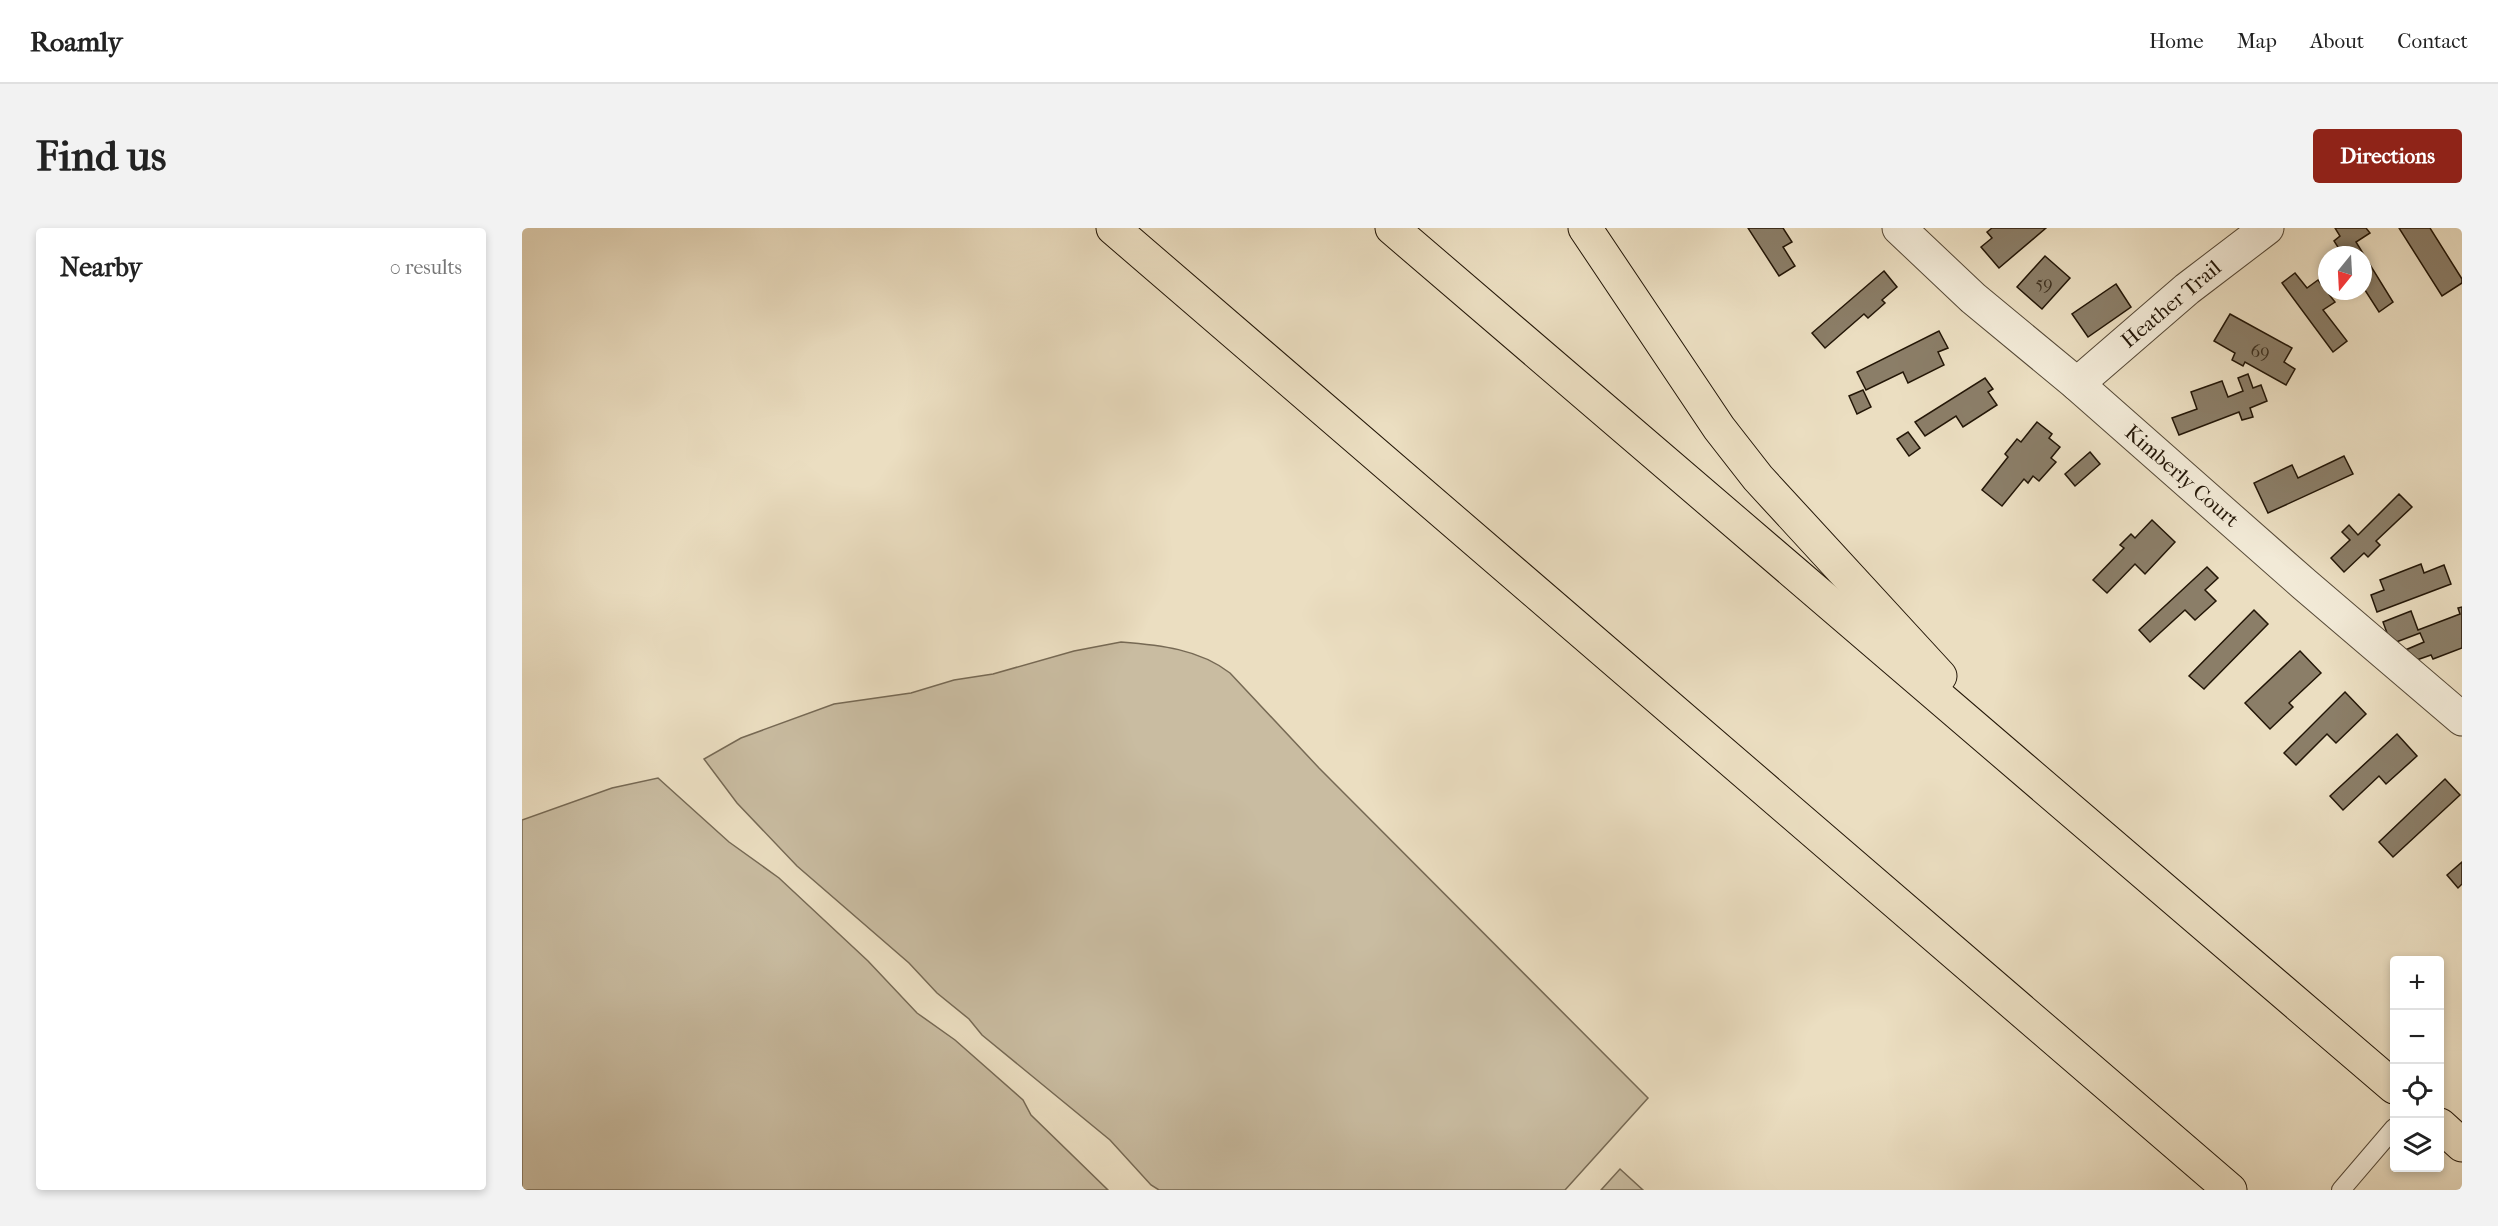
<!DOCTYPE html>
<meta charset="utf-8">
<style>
:root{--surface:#fff;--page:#f2f2f2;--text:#222;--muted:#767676;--line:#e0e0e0;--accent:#8f2418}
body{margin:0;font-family:"IM FELL French Canon",serif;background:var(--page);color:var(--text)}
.controls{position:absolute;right:18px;bottom:18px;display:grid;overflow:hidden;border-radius:6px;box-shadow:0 3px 9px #0003}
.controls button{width:54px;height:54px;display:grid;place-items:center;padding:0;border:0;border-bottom:2px solid var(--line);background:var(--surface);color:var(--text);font:30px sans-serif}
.compass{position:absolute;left:1796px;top:18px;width:54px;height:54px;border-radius:50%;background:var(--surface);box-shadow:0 3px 9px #0003;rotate:198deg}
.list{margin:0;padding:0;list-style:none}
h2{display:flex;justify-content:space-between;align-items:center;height:78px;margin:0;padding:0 24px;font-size:26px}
h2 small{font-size:20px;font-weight:400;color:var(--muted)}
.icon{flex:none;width:33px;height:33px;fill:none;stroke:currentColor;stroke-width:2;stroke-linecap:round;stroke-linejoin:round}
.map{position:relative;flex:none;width:1940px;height:962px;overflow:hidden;border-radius:6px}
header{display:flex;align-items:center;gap:36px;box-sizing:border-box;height:84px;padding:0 30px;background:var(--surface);border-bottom:2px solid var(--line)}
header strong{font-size:28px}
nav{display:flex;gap:33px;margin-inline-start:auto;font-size:21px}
.intro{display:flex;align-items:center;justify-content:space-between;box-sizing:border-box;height:144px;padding:0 36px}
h1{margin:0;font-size:42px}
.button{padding:15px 27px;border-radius:6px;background:var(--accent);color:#fff;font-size:21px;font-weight:700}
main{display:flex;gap:36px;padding:0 36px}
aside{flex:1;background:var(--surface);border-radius:6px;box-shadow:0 3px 9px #0003}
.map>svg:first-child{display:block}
.green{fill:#c9bca1;stroke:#766954;stroke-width:1.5}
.building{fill:#8b7e68;stroke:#231607;stroke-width:1.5}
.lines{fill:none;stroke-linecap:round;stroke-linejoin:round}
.service-casing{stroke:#554836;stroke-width:20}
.minor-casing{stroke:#554836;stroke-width:35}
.motorway-casing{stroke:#231607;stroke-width:35}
.service{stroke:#f2ead7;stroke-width:18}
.minor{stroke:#f2ead7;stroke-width:33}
.motorway{stroke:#ebdec1;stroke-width:33}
.labels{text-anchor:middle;stroke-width:5;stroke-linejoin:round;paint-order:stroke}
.number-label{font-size:18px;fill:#3d301f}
.street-label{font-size:21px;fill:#231607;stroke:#f2ead7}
</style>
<header>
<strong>Roamly</strong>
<nav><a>Home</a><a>Map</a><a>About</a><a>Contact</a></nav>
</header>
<div class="intro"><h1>Find us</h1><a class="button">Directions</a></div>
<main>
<aside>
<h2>Nearby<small>0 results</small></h2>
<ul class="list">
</ul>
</aside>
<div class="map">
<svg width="1940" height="962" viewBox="0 0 1940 962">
<rect width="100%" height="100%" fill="#ebdec1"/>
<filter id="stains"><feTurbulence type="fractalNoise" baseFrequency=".00333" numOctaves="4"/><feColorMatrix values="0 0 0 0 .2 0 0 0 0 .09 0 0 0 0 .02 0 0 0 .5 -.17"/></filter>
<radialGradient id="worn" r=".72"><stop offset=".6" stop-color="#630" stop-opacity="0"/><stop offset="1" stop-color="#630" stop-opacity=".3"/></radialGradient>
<!-- green -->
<g class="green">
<path d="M599,414C638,417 677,421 708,445L797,540L1126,870L1043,962H637L629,957L588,912L460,807L447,791L415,765L387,735L275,638L215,575L182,531L219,510L312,476L389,465L432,452L471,446L552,423Z"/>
<path d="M136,550L207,614L257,650L346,733L395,785L433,812L501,872L509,887L586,962H0V592L90,560Z"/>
<path d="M1098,941L1121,962H1079Z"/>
</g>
<!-- building -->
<g class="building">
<path d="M1226,0H1261L1270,14L1261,19L1273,38L1257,48Z"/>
<path d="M1470,0H1524L1477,40L1459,19L1470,10L1465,4Z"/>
<path d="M1813,0H1844L1848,5L1834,14L1871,74L1857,84L1841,59V27H1821L1812,13L1818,8Z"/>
<path d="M1877,0H1908L1940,51V55L1920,68Z"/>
<path d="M1523,28L1548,50L1520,81L1495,59Z"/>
<path d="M1362,43L1375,59L1360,72L1363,75L1346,90L1342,86L1303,120L1290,105Z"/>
<path d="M1773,45L1785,60L1796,52L1813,74L1801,82L1825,113L1811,124L1760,55Z"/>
<path d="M1594,56L1609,79L1566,109L1550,86Z"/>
<path d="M1708,86L1770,120L1762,134L1773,141L1764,157L1723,134L1721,138L1710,132L1713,125L1692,113Z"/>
<path d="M1417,103L1426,120L1416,124L1422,137L1386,155L1381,144L1344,162L1335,144Z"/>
<path d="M1726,146L1731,160L1739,157L1745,173L1728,180L1731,189L1720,192L1717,184L1657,207L1650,190L1675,181L1669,164L1700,153L1706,169L1721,163L1716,150Z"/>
<path d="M1463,150L1471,161L1466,164L1475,177L1441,199L1434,188L1403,208L1393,194Z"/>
<path d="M1341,162L1349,179L1335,186L1327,168Z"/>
<path d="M1515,194L1530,206L1527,210L1538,219L1529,230L1534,234L1517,253L1511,248L1506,255L1502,251L1480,278L1460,262L1486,229L1483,226L1495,211L1499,214Z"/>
<path d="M1386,204L1398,220L1387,228L1375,211Z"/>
<path d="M1568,224L1578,236L1553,258L1543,246Z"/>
<path d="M1822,228L1831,246L1746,285L1732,255L1770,237L1776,250Z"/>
<path d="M1877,266L1890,279L1854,313L1858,317L1846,329L1842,325L1822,344L1809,330L1828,312L1820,304L1827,297L1836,307Z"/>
<path d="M1630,292L1653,314L1623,346L1613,336L1585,365L1571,352L1602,320L1598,317L1609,306L1613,310Z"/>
<path d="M1899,336L1902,345L1922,337L1929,356L1855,384L1849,367L1862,362L1858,352Z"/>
<path d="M1685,339L1696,350L1683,362L1694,373L1673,392L1663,382L1628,414L1617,402Z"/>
<path d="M1940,379V420L1911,431L1909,427L1886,435L1881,423L1902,414L1898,405L1869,416L1861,394L1889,383L1896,402L1938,386L1936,380Z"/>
<path d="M1732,382L1746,396L1682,461L1667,448Z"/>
<path d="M1778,423L1799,445L1767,475L1771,479L1748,501L1723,475Z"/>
<path d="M1823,464L1844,486L1814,515L1805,506L1774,537L1762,525Z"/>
<path d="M1875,506L1895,528L1864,556L1857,548L1821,582L1808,568Z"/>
<path d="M1923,551L1938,567L1871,629L1857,614Z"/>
<path d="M1940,634V656L1936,660L1925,647Z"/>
</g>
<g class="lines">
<defs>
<path id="service" d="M1819,962L1872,900"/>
<g id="minor">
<path d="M1377,0L1451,70L1555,156L1782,356L1940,491"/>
<path d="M1555,156L1665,61L1745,0"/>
</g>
<g id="motorway">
<path d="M591,0L1708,962"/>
<path d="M870,0L1872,859"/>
<path d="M1063,0L1197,200L1236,250L1418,448"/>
<path d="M1918,897L1940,917"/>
</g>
</defs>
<!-- service casing -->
<use href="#service" class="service-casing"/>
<!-- minor casing -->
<use href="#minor" class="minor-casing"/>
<!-- motorway casing -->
<use href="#motorway" class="motorway-casing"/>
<!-- service -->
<use href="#service" class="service"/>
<!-- minor -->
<use href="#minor" class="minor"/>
<!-- motorway -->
<use href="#motorway" class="motorway"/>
</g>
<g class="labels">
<!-- number labels -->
<g class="number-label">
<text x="1522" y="61">59</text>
<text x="1738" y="129">69</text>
</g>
<!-- street labels -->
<g class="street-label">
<text transform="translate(1649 76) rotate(-40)" y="7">Heather Trail</text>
<text transform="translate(1660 248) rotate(41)" y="7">Kimberly Court</text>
</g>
</g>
<rect width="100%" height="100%" filter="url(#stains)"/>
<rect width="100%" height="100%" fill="url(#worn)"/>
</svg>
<div class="controls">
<button>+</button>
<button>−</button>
<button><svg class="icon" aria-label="locate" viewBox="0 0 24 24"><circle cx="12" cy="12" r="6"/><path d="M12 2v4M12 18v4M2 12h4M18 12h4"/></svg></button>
<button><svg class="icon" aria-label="layers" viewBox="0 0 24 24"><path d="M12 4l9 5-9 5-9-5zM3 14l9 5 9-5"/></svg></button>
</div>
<svg class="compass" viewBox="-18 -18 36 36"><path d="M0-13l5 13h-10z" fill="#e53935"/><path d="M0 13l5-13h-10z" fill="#767676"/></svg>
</div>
</main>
